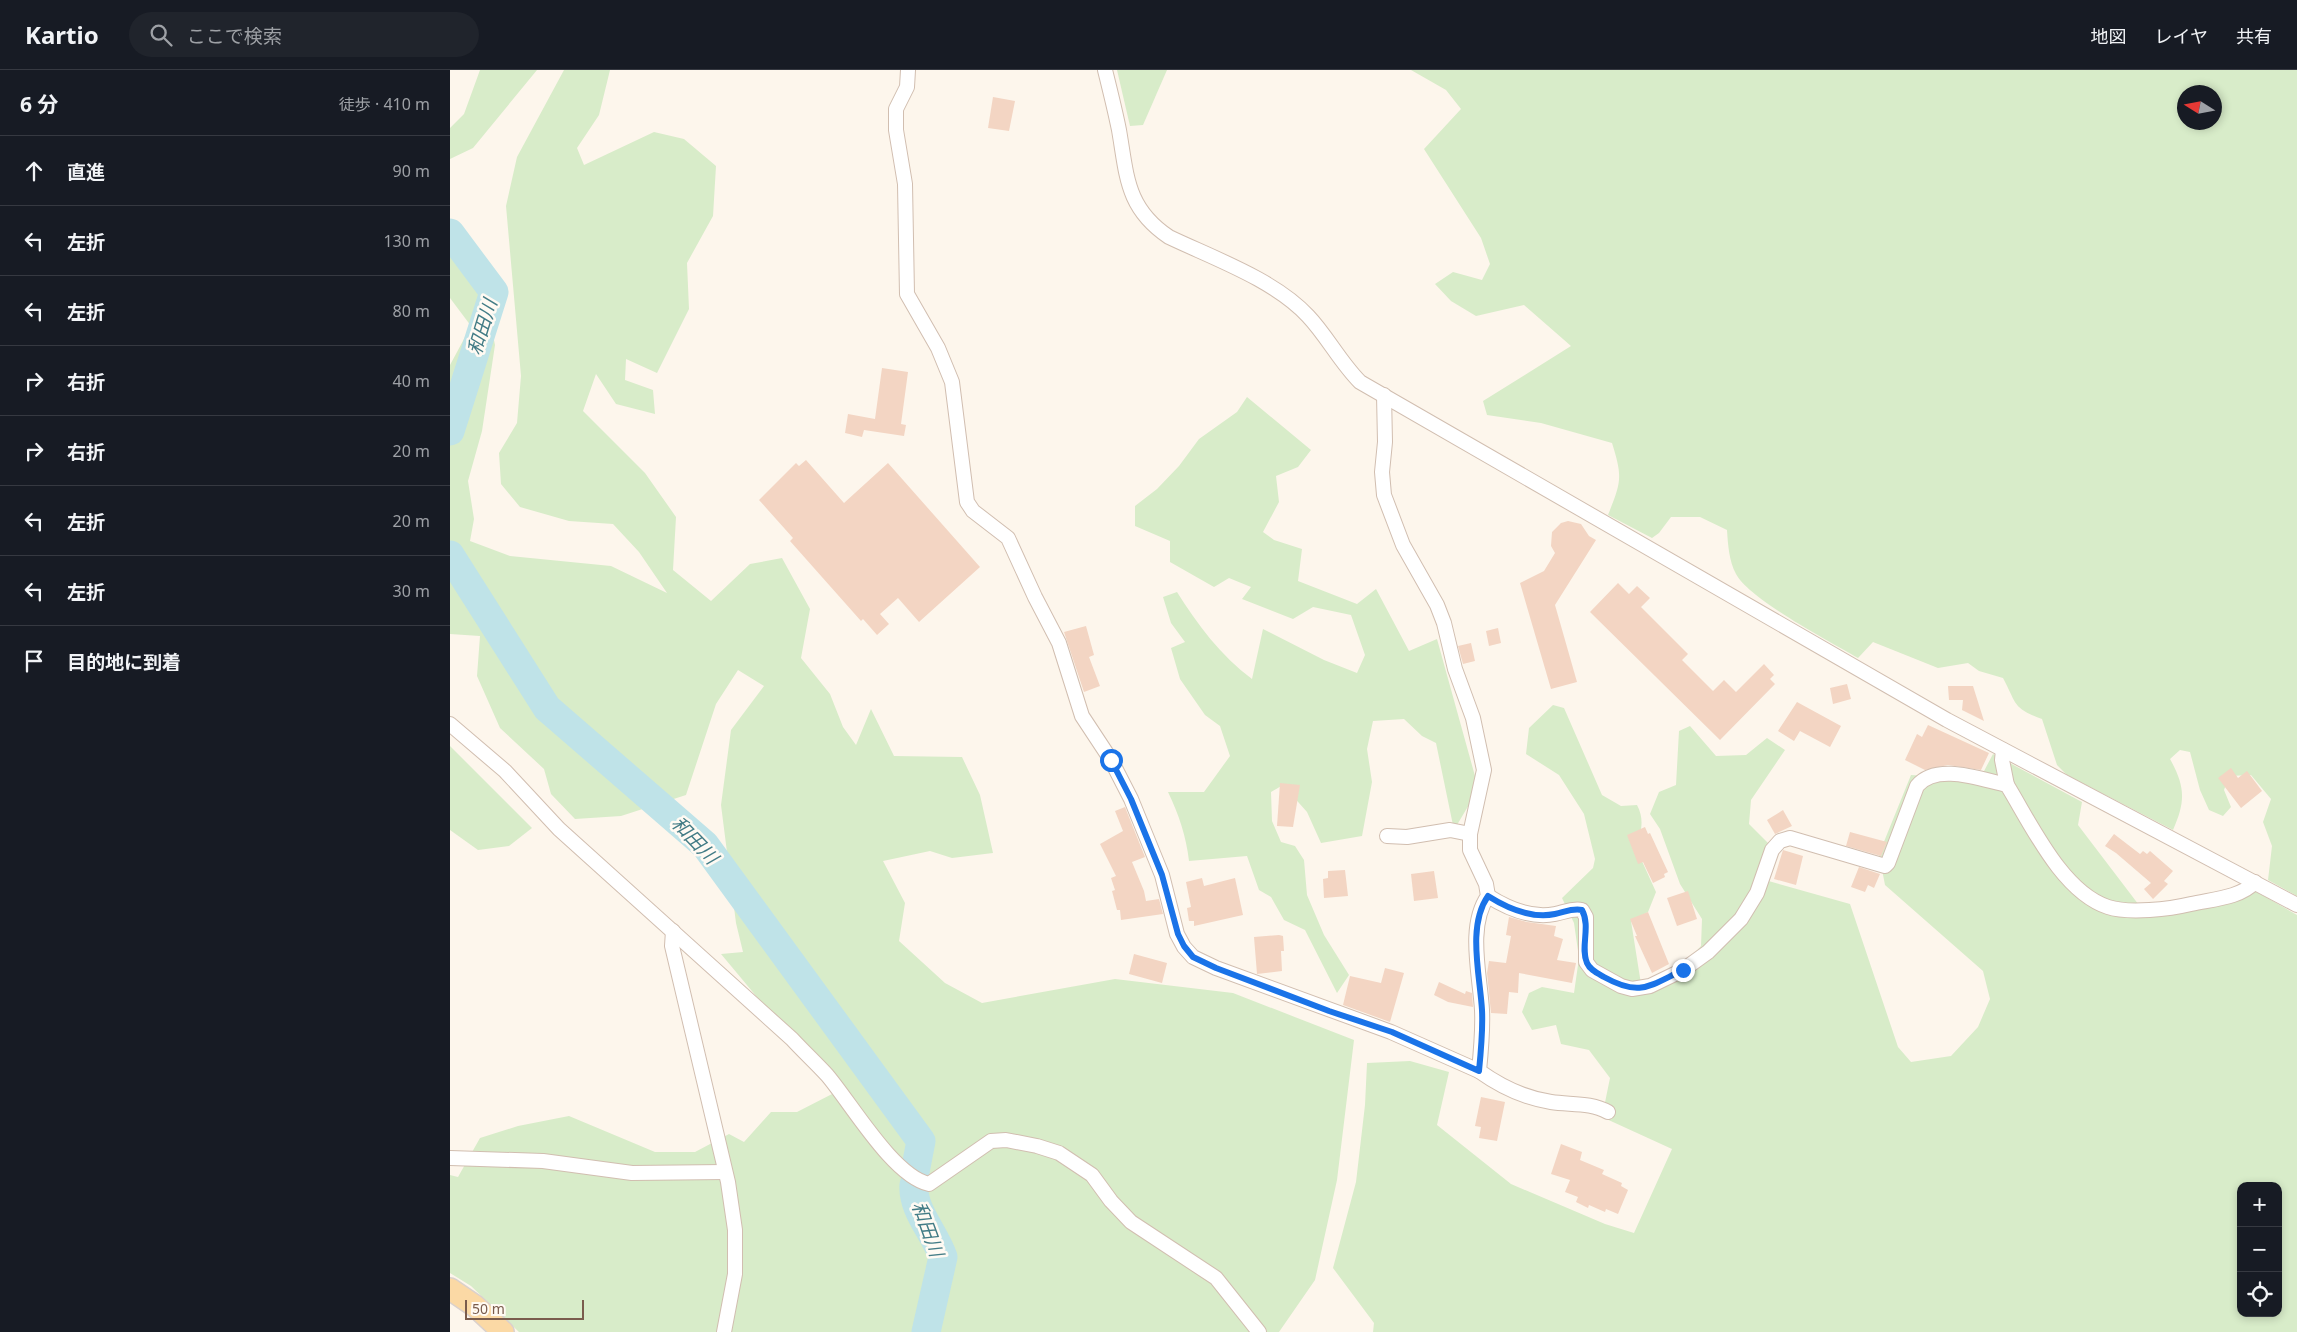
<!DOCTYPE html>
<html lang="ja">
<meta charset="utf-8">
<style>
:root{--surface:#171b24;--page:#20242c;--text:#f1f3f6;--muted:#9ea1a6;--line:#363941}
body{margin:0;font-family:"Noto Sans","Noto Sans JP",sans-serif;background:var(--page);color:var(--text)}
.controls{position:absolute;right:15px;bottom:15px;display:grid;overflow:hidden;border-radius:10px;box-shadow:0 2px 8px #0003}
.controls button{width:45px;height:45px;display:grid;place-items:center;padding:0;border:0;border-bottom:1px solid var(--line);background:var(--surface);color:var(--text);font:25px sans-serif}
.compass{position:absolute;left:1727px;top:15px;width:45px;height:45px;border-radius:50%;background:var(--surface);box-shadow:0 2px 8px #0003;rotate:281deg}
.scale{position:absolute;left:15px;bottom:12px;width:119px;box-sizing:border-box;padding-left:5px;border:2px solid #7a5c4d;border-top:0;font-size:14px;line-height:18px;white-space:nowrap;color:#7a5c4d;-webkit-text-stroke:4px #fffaf3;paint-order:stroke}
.stop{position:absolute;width:15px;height:15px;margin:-11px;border:4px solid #1a73e8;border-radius:50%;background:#fff}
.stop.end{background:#1a73e8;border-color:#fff;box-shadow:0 1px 5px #0008}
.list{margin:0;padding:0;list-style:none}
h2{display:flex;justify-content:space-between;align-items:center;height:65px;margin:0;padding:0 20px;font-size:21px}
h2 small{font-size:16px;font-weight:400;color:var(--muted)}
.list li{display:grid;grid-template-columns:32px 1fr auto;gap:15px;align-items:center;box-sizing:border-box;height:70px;padding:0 20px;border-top:1px solid var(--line)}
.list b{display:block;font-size:19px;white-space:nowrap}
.list em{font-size:16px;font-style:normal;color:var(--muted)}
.icon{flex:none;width:28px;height:28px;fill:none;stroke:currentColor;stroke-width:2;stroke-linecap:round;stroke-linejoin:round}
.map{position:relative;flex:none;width:1847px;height:1262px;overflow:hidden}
header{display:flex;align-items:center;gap:30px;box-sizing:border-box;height:70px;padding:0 25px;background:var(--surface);border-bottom:1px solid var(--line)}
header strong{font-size:24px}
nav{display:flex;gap:28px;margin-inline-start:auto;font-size:18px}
.search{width:350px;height:45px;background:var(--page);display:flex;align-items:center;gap:12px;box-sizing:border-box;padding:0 18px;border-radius:28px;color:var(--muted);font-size:19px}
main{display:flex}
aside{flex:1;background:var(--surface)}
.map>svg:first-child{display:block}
.green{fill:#d8ecc9;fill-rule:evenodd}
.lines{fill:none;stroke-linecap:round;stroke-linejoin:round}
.river{stroke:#bfe3e8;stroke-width:29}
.building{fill:#f3d5c3}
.minor-casing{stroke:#d1beb0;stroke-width:16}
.primary-casing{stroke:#dad1cd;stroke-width:24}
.minor{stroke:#fff;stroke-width:14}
.primary{stroke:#fbd9a5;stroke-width:21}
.route{stroke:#1a73e8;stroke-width:6}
.labels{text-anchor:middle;stroke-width:5;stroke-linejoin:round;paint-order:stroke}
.water-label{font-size:19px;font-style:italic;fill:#437c86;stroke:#fffaf3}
</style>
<header>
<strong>Kartio</strong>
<div class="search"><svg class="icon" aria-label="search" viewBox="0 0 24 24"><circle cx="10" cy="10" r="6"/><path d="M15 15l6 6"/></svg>ここで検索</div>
<nav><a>地図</a><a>レイヤ</a><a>共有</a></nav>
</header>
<main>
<aside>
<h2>6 分<small>徒歩 · 410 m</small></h2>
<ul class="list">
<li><svg class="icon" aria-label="ahead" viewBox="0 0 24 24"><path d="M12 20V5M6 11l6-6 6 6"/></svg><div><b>直進</b></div><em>90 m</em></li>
<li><svg class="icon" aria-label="left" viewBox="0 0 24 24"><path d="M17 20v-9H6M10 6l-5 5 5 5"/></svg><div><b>左折</b></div><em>130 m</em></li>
<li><svg class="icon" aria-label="left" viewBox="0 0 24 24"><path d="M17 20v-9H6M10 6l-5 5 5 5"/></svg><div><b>左折</b></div><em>80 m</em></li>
<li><svg class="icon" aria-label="right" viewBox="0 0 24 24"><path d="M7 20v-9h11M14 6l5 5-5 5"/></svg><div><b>右折</b></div><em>40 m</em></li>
<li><svg class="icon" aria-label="right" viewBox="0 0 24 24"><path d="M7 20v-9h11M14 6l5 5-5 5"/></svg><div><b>右折</b></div><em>20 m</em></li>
<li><svg class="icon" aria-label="left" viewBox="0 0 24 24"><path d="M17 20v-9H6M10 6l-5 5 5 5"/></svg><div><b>左折</b></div><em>20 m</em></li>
<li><svg class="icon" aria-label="left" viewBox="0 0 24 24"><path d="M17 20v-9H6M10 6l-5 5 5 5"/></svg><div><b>左折</b></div><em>30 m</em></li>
<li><svg class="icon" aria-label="arrive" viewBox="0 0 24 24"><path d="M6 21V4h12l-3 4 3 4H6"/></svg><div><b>目的地に到着</b></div></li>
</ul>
</aside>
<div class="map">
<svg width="1847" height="1262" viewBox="0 0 1847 1262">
<rect width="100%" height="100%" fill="#fdf6ec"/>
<!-- green -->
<g class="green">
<path d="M30,0H87L23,78L0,89V58L14,44Z"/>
<path d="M114,0H160L149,45L127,78L134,95L204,62L234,69L266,96L263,146L237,193L239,239L207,303L176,289L175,310L203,320L205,344L166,334L146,304L133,341L195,403L226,447L223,500L261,531L300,494L332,488L360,539L351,588L380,624L393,657L406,675L421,639L444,686L512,687L530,725L543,783L502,788L480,781L433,791L455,833L449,871L495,913L532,933L665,909L783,923L904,970L887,1110L865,1210L829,1262H69L21,1216L0,1203V1105L8,1107L30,1068L68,1056L119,1046L205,1082H245L279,1064L294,1072L321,1042H347L386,1022L271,884L293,882L286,853L271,735L281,660L314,616L288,600L266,634L236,725L171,746L125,749L101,724L94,699L50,658L27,606L30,566L0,564V295L21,256L0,228V186L33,217L45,275L32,361L18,411L24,449L20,471L60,486L161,496L217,523L189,482L163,454L119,451L70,437L51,414L49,383L67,353L71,306L56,136L67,87Z"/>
<path d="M667,0H717L693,55L680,56Z"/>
<path d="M961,0H1847V826L1818,810L1822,776L1813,752L1821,729L1801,705L1779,706L1774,720L1781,737L1773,746L1759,740L1750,720L1740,682L1730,680L1720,689C1735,716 1736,731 1723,760L1617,705L1607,695L1592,649C1562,638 1567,634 1553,608L1529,601L1518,593L1488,598L1423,572L1408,588C1381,572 1300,530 1286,504C1279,491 1278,475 1277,460L1250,447H1221L1209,463L1202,468L1158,445C1171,412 1173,408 1162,373L1091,353L1037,345L1033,331L1121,276L1074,235L1026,246L1001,231L985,214L1003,202L1032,210L1040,194L1031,168L974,79L1011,39L996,20ZM1734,22H1764V52H1734Z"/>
<path d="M797,327L861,380L848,397L826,406L829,432L813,462L824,470L852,479L848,511L907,534L926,519L959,581L987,569L1025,706L1020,733L1004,760L986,673L972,666L954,649L923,651L917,679L922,712L912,766L871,773L857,742L833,715L821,722L822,751L831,772L845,776L854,790L857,825L874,865L899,905L887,923L855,860L834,850L821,827L809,820L797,786L739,791C736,766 729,745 718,722H754L780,686L770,656L755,645L730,609L721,578L735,572L721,553L713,527L727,522C747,554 771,586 802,609L813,559L874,590L907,603L915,585L901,545L863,537L843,549L792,529L801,517L779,508L764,517L720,492V471L685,456V436L707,419L729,396L749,369L787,342Z"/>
<path d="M1103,635L1114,638L1152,725L1171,736L1187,735C1195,750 1191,762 1186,778L1206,822L1198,842L1181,851L1191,914L1228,901L1251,876L1252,849L1230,814L1210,759L1200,744L1209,722L1226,715L1229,661L1240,656L1266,686L1296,685L1317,668L1335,680L1301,730L1299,754L1318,773L1308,808L1400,834L1448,977L1461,992L1501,986L1528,957L1540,929L1533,901L1435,815L1429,784L1461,705L1497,707L1533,703L1543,684L1632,732L1628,755L1695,843L1733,840L1805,821L1847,845V1262H923L924,1253L883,1198L906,1112L915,1035L917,993L960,991L999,1002L987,1055L1061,1114L1155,1154L1184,1163L1222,1079L1152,1047L1160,1008L1139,980L1111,974L1106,955L1082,960L1072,942L1079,923L1092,917L1124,923L1129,888L1124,853L1112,828L1143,798L1145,789L1134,744L1109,705L1076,684L1079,658ZM1791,1116H1828V1243H1791Z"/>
<path d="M0,676L82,758L59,776L28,780L0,760Z"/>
</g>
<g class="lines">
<!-- river -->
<g class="river">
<path d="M0,163L44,222L0,361"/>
<path d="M0,485L97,638L255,775L471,1071L465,1102"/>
<path d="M464,1115C462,1140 485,1163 493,1187L476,1262"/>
</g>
</g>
<!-- building -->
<g class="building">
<path d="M543,27L565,31L559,61L538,58Z"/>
<path d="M432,298L458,302L451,354L456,355L454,366L414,360L412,367L395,363L398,344L425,349Z"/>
<path d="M356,390L394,433L438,393L530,497L469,552L448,528L430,544L439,554L427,565L413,549L411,551L340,471L343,468L309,430L346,393L349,396Z"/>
<path d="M1118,451L1131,454L1139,466L1146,470L1105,535L1127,612L1101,619L1070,513L1094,501L1105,483L1101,476L1102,462L1111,453Z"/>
<path d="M1168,513L1179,524L1187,516L1200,528L1191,537L1238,584L1232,590L1263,621L1274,610L1286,622L1314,594L1324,605L1320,609L1325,614L1270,670L1140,542Z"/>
<path d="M636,556L644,585L639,587L650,616L634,622L614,562Z"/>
<path d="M1048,558L1051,573L1039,576L1036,561Z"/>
<path d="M1021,573L1025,591L1013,594L1008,576Z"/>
<path d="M1397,614L1401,629L1383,634L1380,618Z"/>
<path d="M1498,616H1523L1534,651L1512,640L1513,630H1499Z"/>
<path d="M1347,632L1391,656L1380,677L1350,661L1344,671L1328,661Z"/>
<path d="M1478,655L1539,683L1531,700L1498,695L1475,700L1455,690L1467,664L1472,667Z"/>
<path d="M1781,698L1788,708L1797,701L1812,721L1791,738L1768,708Z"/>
<path d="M830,713L850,715L843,757L827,756Z"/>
<path d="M675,737L695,787L682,792L694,821L696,831L709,829L713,844L671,850L670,840H667L662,821L665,820L661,808L666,806L650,774L673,761L665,741Z"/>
<path d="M1333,740L1342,756L1325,764L1317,750Z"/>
<path d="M1195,757L1198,764L1200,763L1218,802L1214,804L1215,807L1203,813L1193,792L1188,794L1177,765Z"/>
<path d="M1400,762L1437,772L1431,786L1396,776Z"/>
<path d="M1664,764L1690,784L1693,781L1697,784L1700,781L1723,801L1714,811L1718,814L1703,829L1694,819L1701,813L1666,783L1655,776Z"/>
<path d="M1333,780L1353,786L1346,815L1324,809Z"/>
<path d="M1409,797L1430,804L1424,818L1418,815L1415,822L1401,817Z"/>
<path d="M895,800L898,826L874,828L873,809L878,808V801Z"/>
<path d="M984,801L988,828L964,831L961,804Z"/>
<path d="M752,808L754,816L785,808L793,845L744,856V851H739L737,838L741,837L736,812Z"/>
<path d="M1238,821L1247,849L1227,856L1217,828Z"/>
<path d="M1198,842L1219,894L1202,903L1185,866H1187L1180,849Z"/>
<path d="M1059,847L1077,852L1106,856L1104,866L1113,869L1107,890L1126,893L1122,913L1069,903L1068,923L1059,922L1057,944L1041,943L1037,903L1039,891L1056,893L1061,866L1056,865Z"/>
<path d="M829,865L833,866L834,881H831L832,901L807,904L804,867Z"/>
<path d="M684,884L717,893L712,913L679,904Z"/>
<path d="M935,898L954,903L940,952L893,935L900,906L931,913Z"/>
<path d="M989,912L1015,924L1016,921L1022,923L1023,937L998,932L984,925Z"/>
<path d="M1031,1027L1055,1032L1047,1071L1029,1068L1031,1057L1025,1056Z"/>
<path d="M1111,1074L1132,1082L1130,1090L1154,1100L1152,1104L1172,1113L1171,1116L1178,1120L1168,1144L1156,1139L1155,1142L1139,1135L1138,1138L1126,1132L1128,1127L1115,1122L1120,1110L1101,1104Z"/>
</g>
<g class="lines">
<defs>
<g id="minor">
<path d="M458,0L457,17L446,39V60L455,114L457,224L488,278L502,312L517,432L523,441L558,468L585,527L609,573L632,646L661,690L681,729L712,805L727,864L734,877L743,887L766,898L941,962L1029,1001"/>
<path d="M655,0C660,20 665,40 669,60C677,106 676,138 719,167C763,188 825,210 858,246C877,266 890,292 910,312L1497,650L1847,835"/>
<path d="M934,325L935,372L932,402L934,425L953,475L987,535L994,553L1005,599L1023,648L1034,700L1020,764V780L1036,814L1038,826C1017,856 1030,905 1032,940C1033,960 1031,981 1029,1001C1050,1016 1074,1028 1101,1032C1120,1035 1141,1032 1158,1042"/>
<path d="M0,654L55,701L109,759L342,969C353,981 366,993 377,1005C401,1033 443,1106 479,1114L541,1071L556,1070L587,1076L609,1083L642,1105L661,1131L681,1152L766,1208L809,1262"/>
<path d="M1553,680L1552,690L1557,715"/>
<path d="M937,766L957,767L1000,760L1020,764"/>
<path d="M1038,826C1057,838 1081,849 1105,844C1115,842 1122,838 1132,840L1136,847V892L1142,900L1171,916L1182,919L1200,916L1233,900L1258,882L1291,849L1307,823L1322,780L1330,771L1340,768L1435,796L1438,793L1467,716C1487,692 1532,710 1557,715C1581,754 1612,822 1658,837C1679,844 1720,839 1741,834C1763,829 1790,828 1805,812"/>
<path d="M223,861L222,876L278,1112L285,1160V1204L274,1262"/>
<path d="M0,1088L93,1091L182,1103L275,1102"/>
</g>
<path id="primary" d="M0,1219L25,1236L53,1262"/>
</defs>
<!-- minor casing -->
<use href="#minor" class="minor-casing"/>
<!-- primary casing -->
<use href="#primary" class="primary-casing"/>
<!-- minor -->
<use href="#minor" class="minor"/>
<!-- primary -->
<use href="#primary" class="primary"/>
</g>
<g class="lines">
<!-- route -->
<path class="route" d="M661,690L681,729L712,805L728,864L734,876L743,887L766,898L879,941L942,962L1029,1001C1031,981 1033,960 1032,940C1030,905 1017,856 1038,826C1057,838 1081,849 1105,844C1115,842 1122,838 1132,840C1141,857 1130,877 1137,893C1140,900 1147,903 1154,907C1190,927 1199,916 1233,900"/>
</g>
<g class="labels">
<!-- water labels -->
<g class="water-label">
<text transform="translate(32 257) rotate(-73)" y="7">和田川</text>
<text transform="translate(245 770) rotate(46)" y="7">和田川</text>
<text transform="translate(478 1159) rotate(70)" y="7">和田川</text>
</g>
</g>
</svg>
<div class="controls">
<button>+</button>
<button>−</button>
<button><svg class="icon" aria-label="locate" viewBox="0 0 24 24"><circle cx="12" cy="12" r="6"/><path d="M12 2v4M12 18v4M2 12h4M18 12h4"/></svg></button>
</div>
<svg class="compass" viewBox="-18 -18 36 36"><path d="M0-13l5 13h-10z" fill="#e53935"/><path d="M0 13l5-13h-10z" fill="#9ea1a6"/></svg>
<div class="scale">50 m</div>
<div class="stop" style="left:661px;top:690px"></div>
<div class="stop end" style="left:1233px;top:900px"></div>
</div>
</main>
